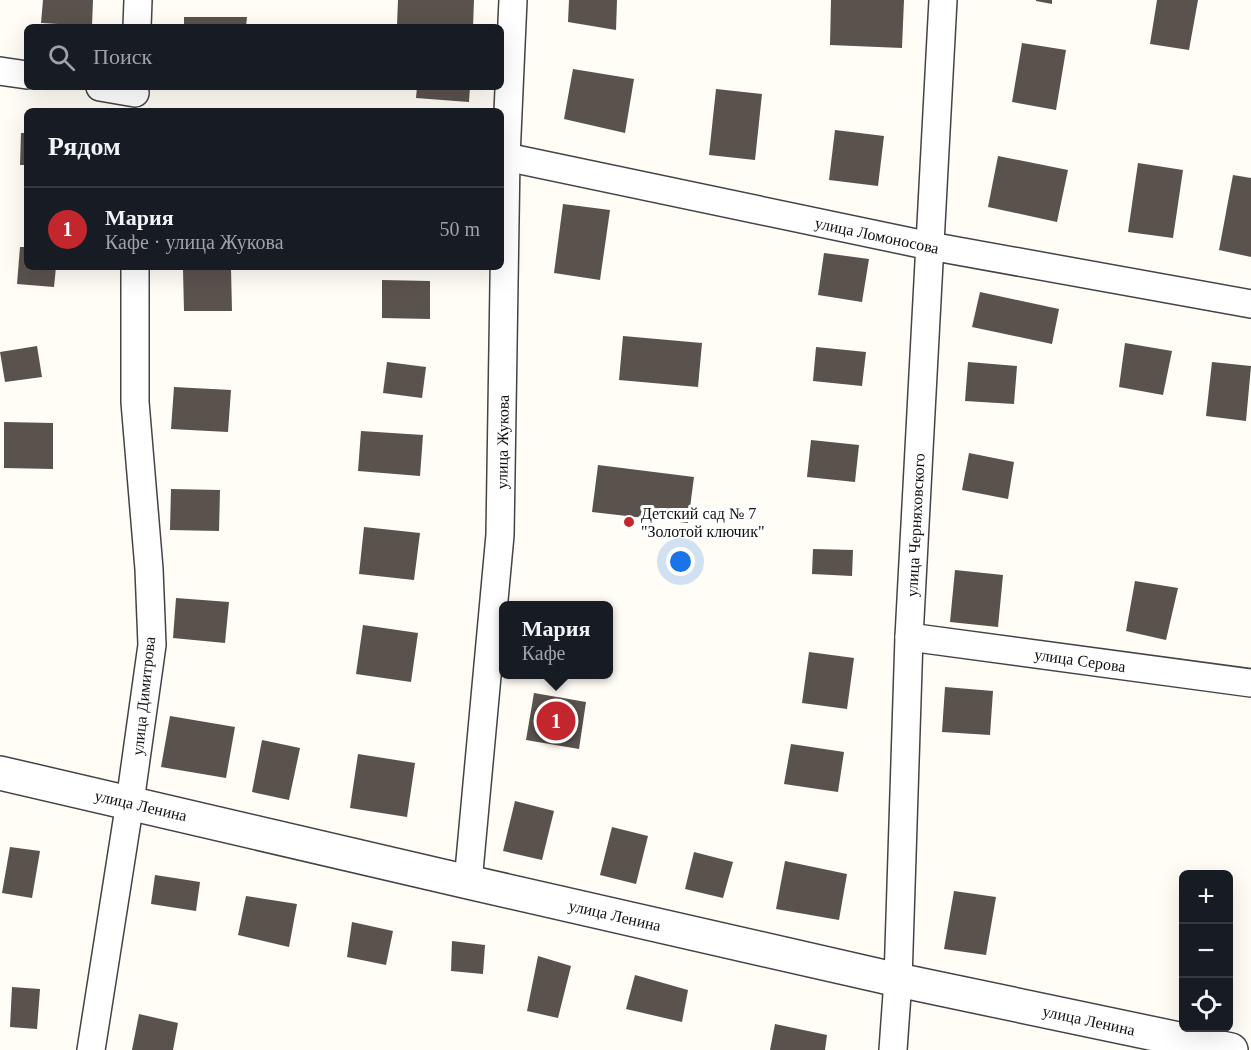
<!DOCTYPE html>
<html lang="ru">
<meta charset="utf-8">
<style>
:root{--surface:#171b24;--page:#20242c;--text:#f1f3f6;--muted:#9ea1a6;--line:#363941;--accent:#c4262e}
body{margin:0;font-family:Georgia,serif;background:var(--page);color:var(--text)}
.controls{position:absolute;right:18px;bottom:18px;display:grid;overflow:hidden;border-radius:9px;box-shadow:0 6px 24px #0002}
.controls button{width:54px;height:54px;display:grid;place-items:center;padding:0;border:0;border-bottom:2px solid var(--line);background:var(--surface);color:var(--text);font:30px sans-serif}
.you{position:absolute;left:681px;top:562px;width:21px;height:21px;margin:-15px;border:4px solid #fff;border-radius:50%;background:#1a73e8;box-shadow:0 0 0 9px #1a73e833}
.badge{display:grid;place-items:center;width:39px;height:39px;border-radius:50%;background:var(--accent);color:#fff;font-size:20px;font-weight:700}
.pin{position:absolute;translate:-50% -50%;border:3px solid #fff;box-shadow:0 2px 6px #0006}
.popup{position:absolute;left:499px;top:601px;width:114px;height:78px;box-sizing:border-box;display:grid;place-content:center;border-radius:9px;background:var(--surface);filter:drop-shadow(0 2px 4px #0005);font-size:20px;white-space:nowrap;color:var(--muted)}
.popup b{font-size:22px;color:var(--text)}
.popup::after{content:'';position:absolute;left:50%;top:100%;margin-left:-12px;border:12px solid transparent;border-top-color:var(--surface)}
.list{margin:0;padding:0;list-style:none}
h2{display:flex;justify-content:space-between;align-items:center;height:78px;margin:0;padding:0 24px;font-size:26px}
h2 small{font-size:20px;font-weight:400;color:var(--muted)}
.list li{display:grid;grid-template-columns:39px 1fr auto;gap:18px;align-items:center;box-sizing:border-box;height:84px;padding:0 24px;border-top:2px solid var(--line)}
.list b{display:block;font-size:22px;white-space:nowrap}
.list p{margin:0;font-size:20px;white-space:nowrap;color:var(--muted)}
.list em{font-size:20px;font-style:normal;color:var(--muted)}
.icon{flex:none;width:33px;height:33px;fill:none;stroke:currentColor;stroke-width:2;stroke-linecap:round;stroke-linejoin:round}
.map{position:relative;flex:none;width:1251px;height:1050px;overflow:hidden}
.search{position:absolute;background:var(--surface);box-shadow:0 6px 24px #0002;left:24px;top:24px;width:480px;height:66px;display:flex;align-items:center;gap:15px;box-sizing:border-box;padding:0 21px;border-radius:9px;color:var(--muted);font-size:22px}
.panel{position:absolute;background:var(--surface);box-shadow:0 6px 24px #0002;left:24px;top:108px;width:480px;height:162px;border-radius:9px}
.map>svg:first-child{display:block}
.building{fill:#5a524d}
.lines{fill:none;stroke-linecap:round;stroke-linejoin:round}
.minor-casing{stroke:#444;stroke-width:30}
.tertiary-casing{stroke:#444;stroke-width:36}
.minor{stroke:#fff;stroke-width:27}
.tertiary{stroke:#fff;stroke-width:33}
.poi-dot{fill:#c4262e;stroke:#fff;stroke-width:2}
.labels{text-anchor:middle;stroke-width:6;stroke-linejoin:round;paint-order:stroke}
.street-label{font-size:16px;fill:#111;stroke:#fff}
.poi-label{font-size:16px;fill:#111;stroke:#fff;text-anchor:start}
</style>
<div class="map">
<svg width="1251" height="1050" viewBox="0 0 1251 1050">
<rect width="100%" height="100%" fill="#fffdf5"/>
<!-- building -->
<g class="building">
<path d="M43,0H93L92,26L41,23Z"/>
<path d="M398,0H474L473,27L397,25Z"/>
<path d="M569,0H617L616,30L568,22Z"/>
<path d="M831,0H904L902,48L830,45Z"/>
<path d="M1036,0H1052V4L1036,1Z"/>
<path d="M1157,0H1198L1189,50L1150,44Z"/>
<path d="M184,17H247L246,27H184Z"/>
<path d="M1022,43L1066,50L1056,110L1012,102Z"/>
<path d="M573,69L634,79L625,133L564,119Z"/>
<path d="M417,87H470L469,102L416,98Z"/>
<path d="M716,89L762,94L755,160L709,155Z"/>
<path d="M835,130L884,136L878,186L829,180Z"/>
<path d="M21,133H27V165H20Z"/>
<path d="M998,156L1068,170L1057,222L988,207Z"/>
<path d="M1138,163L1183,170L1173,238L1128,232Z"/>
<path d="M1233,175L1251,178V257L1219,250Z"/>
<path d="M563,204L610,210L600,280L554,273Z"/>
<path d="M20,247H27V267H56L54,287L17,284Z"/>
<path d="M824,253L869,259L862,302L818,295Z"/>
<path d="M183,269H231L232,311H184Z"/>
<path d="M382,280L430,281V319L382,318Z"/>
<path d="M980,292L1059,309L1052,344L972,327Z"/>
<path d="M623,336L702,343L698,387L619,380Z"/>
<path d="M1125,343L1172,351L1163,395L1119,387Z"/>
<path d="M37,346L42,377L5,382L0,352Z"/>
<path d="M816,347L866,352L862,386L813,381Z"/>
<path d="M387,362L426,367L422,398L383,393Z"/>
<path d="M968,362L1017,366L1014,404L965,401Z"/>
<path d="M1212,362L1251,366L1246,421L1206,416Z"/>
<path d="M174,387L231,390L228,432L171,429Z"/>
<path d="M4,422L53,423V469L4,468Z"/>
<path d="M361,431L423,435L420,476L358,471Z"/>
<path d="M811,440L859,445L855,482L807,477Z"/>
<path d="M969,453L1014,462L1008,499L962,490Z"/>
<path d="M598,465L694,477L688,523L592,512Z"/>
<path d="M171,489L220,490L219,531L170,530Z"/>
<path d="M364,527L420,533L414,580L359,574Z"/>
<path d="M813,549L853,550L852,576L812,574Z"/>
<path d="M955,570L1003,575L998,627L950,622Z"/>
<path d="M1135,581L1178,588L1166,640L1126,631Z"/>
<path d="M176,598L229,602L225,643L173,638Z"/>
<path d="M363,625L418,633L411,682L356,674Z"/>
<path d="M809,652L854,658L847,709L802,703Z"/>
<path d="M945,687L993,691L990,735L942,732Z"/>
<path d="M534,693L586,702L579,749L526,740Z"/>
<path d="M170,716L235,727L226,778L161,767Z"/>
<path d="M262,740L300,748L289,800L252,792Z"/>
<path d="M791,744L844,752L838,792L784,784Z"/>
<path d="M358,754L415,763L407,817L350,808Z"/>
<path d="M515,801L554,811L542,860L503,851Z"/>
<path d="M612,827L648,836L636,884L600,875Z"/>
<path d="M10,847L40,851L32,898L2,893Z"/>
<path d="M694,852L733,862L723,898L685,889Z"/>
<path d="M785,861L847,874L839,920L776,909Z"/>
<path d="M155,875L200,882L196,911L151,904Z"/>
<path d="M954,891L996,897L986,955L944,949Z"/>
<path d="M246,896L297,904L289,947L238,935Z"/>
<path d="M352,922L393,931L386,965L347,957Z"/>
<path d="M452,941L485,945L483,974L451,971Z"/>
<path d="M538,956L571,966L558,1018L527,1011Z"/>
<path d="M635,975L688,990L682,1022L626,1009Z"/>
<path d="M12,987L40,989L37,1029L10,1027Z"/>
<path d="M139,1014L178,1023L173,1050H132Z"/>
<path d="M775,1024L827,1035L825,1050H770Z"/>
</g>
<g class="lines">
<defs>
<g id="minor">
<path d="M137,27L138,0"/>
<path d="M0,71L27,75"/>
<path d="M100,87L135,93"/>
<path d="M506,157L930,246L1251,304"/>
<path d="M909,637L1251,683"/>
<path d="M468,882L500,535L506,157L513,0"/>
<path d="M91,1050L130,802L152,645L149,569L135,402V267"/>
<path d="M893,1050L898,980L909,637L943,0"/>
</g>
<path id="tertiary" d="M0,773L468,882L898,980L1231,1050"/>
</defs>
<!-- minor casing -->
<use href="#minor" class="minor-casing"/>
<!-- tertiary casing -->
<use href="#tertiary" class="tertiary-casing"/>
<!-- minor -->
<use href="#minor" class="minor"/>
<!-- tertiary -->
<use href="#tertiary" class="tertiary"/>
</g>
<!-- markers -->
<circle class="poi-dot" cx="629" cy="522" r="6"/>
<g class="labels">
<!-- street labels -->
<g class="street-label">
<text transform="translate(877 235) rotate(12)" y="6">улица Ломоносова</text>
<text transform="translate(502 442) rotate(-89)" y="6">улица Жукова</text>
<text transform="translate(915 525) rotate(-87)" y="6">улица Черняховского</text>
<text transform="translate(1080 660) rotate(8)" y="6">улица Серова</text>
<text transform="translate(143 696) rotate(-84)" y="6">улица Димитрова</text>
<text transform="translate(141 805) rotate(13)" y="6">улица Ленина</text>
<text transform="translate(615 915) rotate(13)" y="6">улица Ленина</text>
<text transform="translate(1089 1020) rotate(12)" y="6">улица Ленина</text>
</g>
<!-- poi labels -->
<g class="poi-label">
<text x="641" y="519">Детский сад № 7<tspan x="641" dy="18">"Золотой ключик"</tspan></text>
</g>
</g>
</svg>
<div class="controls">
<button>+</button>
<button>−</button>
<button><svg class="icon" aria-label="locate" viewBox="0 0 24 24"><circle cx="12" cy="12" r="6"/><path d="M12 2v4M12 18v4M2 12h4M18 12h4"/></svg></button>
</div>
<div class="you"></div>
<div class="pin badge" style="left:556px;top:721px">1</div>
<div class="popup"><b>Мария</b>Кафе</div>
<div class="search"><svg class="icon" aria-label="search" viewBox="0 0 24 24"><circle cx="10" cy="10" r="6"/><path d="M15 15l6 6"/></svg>Поиск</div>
<section class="panel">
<h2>Рядом<small></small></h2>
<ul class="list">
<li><span class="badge">1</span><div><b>Мария</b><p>Кафе · улица Жукова</p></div><em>50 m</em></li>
</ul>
</section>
</div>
